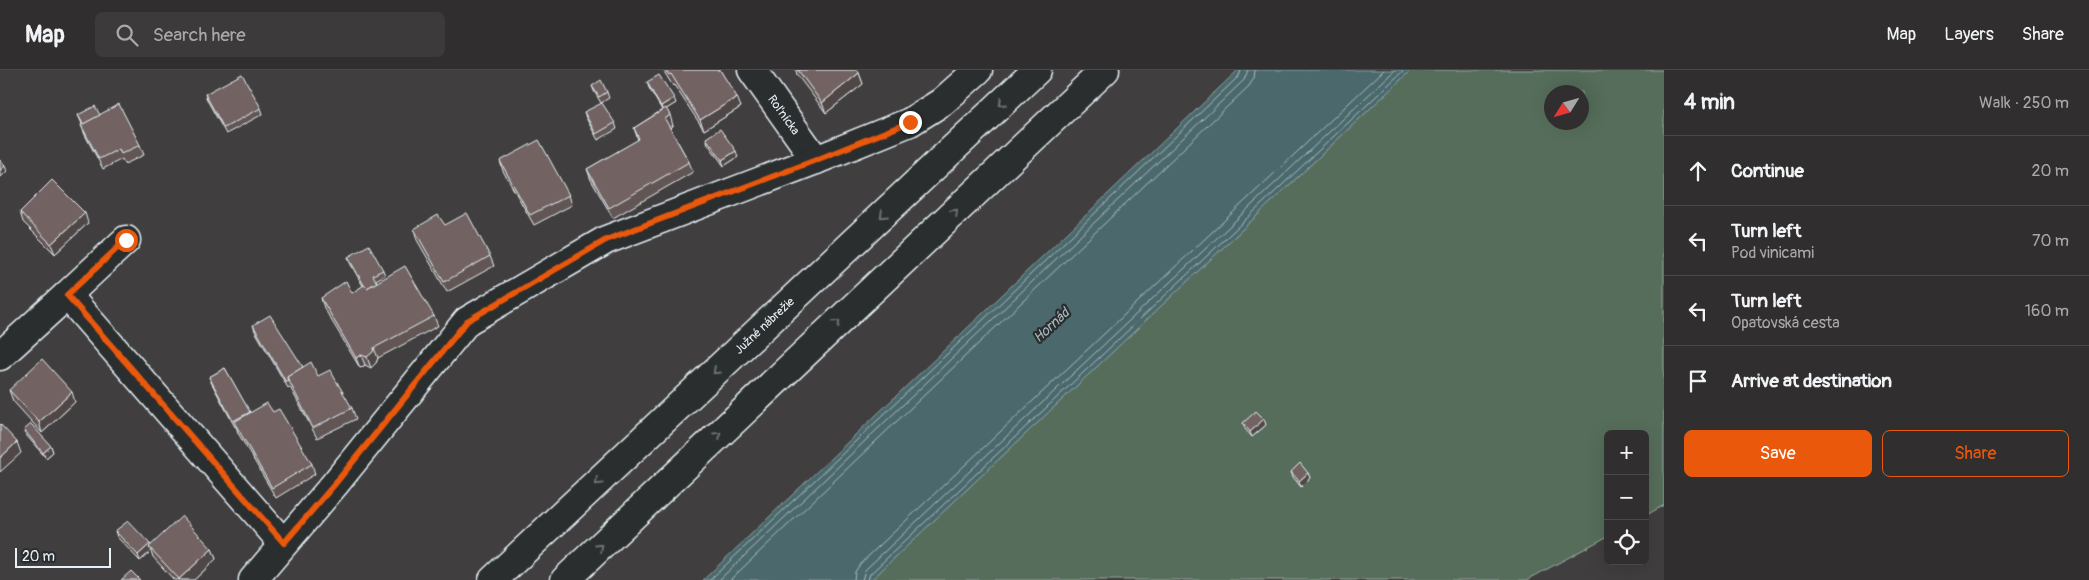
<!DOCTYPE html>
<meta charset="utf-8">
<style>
:root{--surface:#302e2e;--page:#3c3a3a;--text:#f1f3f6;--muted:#a8a8aa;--line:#4b4a4a;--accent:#ea580c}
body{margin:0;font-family:Pangolin,sans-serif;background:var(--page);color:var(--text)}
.controls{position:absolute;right:15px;bottom:15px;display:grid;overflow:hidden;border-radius:8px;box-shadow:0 5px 20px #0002}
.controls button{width:45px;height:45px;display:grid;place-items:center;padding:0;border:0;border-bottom:1px solid var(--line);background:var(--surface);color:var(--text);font:25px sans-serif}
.compass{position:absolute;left:1544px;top:15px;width:45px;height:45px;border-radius:50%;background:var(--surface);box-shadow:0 5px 20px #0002;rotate:233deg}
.scale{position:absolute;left:15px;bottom:12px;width:96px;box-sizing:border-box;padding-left:5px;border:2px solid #e8f1f8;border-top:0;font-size:14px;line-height:18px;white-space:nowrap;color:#e8f1f8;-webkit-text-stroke:4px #2a2d2e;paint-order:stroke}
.stop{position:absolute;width:15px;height:15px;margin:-11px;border:4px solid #ea580c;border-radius:50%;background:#fff}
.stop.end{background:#ea580c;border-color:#fff;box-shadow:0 1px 5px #0008}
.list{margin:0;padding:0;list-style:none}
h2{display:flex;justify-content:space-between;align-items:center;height:65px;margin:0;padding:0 20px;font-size:21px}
h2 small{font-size:16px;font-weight:400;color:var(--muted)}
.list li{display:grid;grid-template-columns:32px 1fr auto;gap:15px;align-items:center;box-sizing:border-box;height:70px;padding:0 20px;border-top:1px solid var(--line)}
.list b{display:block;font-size:19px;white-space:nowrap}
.list p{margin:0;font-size:16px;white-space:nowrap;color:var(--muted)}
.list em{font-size:16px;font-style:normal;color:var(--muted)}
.actions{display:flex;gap:10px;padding:15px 20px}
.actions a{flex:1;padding:11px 0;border:1px solid var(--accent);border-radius:8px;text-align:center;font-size:18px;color:var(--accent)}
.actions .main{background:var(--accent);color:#fff}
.icon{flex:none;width:28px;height:28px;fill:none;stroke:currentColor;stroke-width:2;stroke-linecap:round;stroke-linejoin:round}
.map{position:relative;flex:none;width:1664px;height:510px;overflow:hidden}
header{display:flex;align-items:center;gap:30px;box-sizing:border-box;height:70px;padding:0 25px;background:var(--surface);border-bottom:1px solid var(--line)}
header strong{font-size:24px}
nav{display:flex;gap:28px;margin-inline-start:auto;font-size:18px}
.search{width:350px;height:45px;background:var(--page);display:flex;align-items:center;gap:12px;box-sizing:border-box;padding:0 18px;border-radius:8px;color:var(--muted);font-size:19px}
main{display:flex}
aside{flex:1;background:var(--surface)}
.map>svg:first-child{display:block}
.green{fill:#546d5a;stroke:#9eafa9;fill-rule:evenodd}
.water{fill:#4b696c;stroke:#8a9fa4}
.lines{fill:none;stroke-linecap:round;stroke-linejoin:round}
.shore{stroke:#a9bbc0;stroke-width:1}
.street-casing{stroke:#e8f1f8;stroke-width:31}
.highway-casing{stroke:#e8f1f8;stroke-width:31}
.street{stroke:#2a2d2e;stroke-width:28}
.highway{stroke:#2a2d2e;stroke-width:28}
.wall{fill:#625654;stroke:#e8f1f8}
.shaded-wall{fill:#504645;stroke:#e8f1f8}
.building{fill:#726462;stroke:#e8f1f8}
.oneway{stroke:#6c7275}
.route{stroke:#ea580c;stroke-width:6}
.labels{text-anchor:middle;stroke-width:4.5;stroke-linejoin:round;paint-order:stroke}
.street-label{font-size:12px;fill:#e8f1f8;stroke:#2a2d2e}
.water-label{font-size:14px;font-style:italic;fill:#a9bbc0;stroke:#2a2d2e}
</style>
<header>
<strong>Map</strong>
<div class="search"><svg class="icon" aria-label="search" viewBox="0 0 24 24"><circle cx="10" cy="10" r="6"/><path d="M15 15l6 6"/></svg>Search here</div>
<nav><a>Map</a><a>Layers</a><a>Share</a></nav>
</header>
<main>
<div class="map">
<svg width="1664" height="510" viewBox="0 0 1664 510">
<rect width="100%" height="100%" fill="#403e3e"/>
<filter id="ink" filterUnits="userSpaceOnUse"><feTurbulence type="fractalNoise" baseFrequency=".02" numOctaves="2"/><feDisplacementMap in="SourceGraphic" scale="10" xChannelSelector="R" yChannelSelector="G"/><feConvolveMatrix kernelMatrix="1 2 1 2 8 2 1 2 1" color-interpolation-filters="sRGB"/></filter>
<g filter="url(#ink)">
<!-- green -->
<path class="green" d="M1411,0H1664V435L1645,446V364H1608V466L1527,510H871ZM1552,22H1582V52H1552Z"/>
<!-- water -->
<path class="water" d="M1238,0H1411L871,510H703Z"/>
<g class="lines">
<!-- shore -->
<g class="shore">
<path d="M710,510L1239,6L1241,0"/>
<path d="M719,510L1244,10L1248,0"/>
<path d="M730,510L1249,16L1254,8L1255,0"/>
<path d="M854,510L855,502L860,494L1384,0"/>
<path d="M862,510L865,500L1395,0"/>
<path d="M868,510L870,504L1404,0"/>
</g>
<defs>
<g id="street">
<path id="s1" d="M752,0L816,90"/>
<path d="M67,225L126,170"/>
<path d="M0,286L67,225L283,473"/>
<path d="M253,510L334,415L467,251L606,170L816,90L910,52L942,32L978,0"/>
</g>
<g id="highway">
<path id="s2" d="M493,510L1037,0"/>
<path d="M565,510L1105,0"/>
</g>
</defs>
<!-- street casing -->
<use href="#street" class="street-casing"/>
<!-- highway casing -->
<use href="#highway" class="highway-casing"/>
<!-- street -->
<use href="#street" class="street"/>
<!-- highway -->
<use href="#highway" class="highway"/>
</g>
<!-- wall -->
<g class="wall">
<path d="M663,0H720L741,37L704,60L674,15L673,16Z"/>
<path d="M796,0H857L859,3L863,14L826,43L797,5Z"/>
<path d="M647,12L676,33L666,39L673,56L670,58L689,92L693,102L613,148L591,110L587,99L638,70L634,58L662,40L649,18Z"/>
<path d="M592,16L607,22L609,28L601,33L594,21Z"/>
<path d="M205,24L261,38L263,44L226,64L207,30Z"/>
<path d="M584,42L615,53L617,59L598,70L586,48Z"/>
<path d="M78,45H100L140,75L144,85L125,94L122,89L103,99L85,65L81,55L82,54Z"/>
<path d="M706,68L738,87L724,96L708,74Z"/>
<path d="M500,91L569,125L572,135L534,155L503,101Z"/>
<path d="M20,142L88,153L55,184L23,152Z"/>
<path d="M445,155L490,186L494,196L447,222L417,170L414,159Z"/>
<path d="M348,187L383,200L385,205L376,210L377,213L434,246L438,256L378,288L376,293L371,298L365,295L360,298L324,238L321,228L352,223L363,216L350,193Z"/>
<path d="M253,255L303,297L318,306L352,338L356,349L317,368L290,317L288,318L255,261Z"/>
<path d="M225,298L250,343L273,342L312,394L315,404L276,428L238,363L236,356L235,357L211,312L209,307Z"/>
<path d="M9,320L75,332L42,363L13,331Z"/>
<path d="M1243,353L1266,355L1252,367L1245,359Z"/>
<path d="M24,360L51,376L53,382L46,388L26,365Z"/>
<path d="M1291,402L1308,403L1310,408L1301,417L1293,407Z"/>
<path d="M115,461L150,474V475L212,479L216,489L194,510H174L153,487L151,481L140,491L117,467Z"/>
</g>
<!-- shaded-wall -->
<g class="shaded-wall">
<path d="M859,3L863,14L826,43L822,33Z"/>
<path d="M737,27L741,37L704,60L700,50Z"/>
<path d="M674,28L676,33L663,41L661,36Z"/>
<path d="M670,45L673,56L668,59L665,49Z"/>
<path d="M736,81L738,87L724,96L722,90Z"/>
<path d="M5,96L7,101L0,108V100Z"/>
<path d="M85,143L88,153L55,184L51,174Z"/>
<path d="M374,278L378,288L376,293L371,298L367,287Z"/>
<path d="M361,285L365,295L360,298L356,288Z"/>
<path d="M72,322L75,332L42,363L39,352Z"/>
<path d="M1264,349L1266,355L1252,367L1250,362Z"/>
<path d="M17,372L21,383L0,402V388Z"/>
<path d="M51,376L53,382L46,388L43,383Z"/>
<path d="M1308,403L1310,408L1301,417L1299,411Z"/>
<path d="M150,474L152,480L149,477L151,481L140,491L138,485Z"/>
<path d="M212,479L216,489L194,510H180L179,509Z"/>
</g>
<!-- building -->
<g class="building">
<path d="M665,0H720L737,27L700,50L671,4L669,5Z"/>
<path d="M798,0H857L859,3L822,33Z"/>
<path d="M242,4L261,38L224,58L205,24Z"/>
<path d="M659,5L674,28L661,36L659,34L647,12Z"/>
<path d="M601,10L607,22L599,27L592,16Z"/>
<path d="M602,33L615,53L596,64L584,42Z"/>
<path d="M119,34L140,75L121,84L119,79L99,89L81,55Z"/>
<path d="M95,36L100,45L83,54L78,45Z"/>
<path d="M666,38L670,45L665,49L689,92L609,138L587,99L639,69L634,58Z"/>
<path d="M720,59L736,81L722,90L706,68Z"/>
<path d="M539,70L569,125L530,145L500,91Z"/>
<path d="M0,90L5,96L0,100Z"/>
<path d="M52,110L85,143L51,174L20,142Z"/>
<path d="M467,143L490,186L444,212L414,159L438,145L445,155Z"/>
<path d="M369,175L383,200L373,205L377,213L367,218L364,215L348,187Z"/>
<path d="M405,196L434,246L374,278L373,282L367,287L361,285L356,288L321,228L346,211L352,223L364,215L367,218Z"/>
<path d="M270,245L303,297L287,307L288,311L286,312L253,255Z"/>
<path d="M42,289L72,322L39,352L9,320Z"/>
<path d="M311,292L318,306L330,300L352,338L313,358L287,307Z"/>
<path d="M225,298L250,342L233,351L209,307Z"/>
<path d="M267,333L273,342L279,339L312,394L272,418L234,352Z"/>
<path d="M1256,341L1264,349L1250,362L1243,353Z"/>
<path d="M0,354L17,372L0,388Z"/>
<path d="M31,354L51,376L43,383L24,360Z"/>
<path d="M1300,393L1308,403L1299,411L1291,402Z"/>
<path d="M182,446L212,479L179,509L149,477Z"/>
<path d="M128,451L150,474L138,485L115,461Z"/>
<path d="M131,501L140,510H121Z"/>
</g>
<!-- one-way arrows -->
<defs><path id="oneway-chevron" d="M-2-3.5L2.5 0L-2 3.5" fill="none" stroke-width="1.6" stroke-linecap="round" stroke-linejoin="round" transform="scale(1.25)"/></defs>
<g class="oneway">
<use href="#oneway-chevron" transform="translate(1002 33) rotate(137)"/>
<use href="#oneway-chevron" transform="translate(955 142) rotate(-43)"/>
<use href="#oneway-chevron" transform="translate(883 145) rotate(137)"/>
<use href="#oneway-chevron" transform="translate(837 253) rotate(-43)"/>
<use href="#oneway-chevron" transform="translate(716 301) rotate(137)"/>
<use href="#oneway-chevron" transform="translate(718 365) rotate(-43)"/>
<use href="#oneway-chevron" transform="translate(598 412) rotate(137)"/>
<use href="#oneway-chevron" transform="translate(600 477) rotate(-43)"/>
</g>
</g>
<g class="lines" filter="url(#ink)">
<!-- route -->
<path class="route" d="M126,170L67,225L284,473L334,415L467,251L606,170L816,90L910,52"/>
</g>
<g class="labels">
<!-- street labels -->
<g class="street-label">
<text dy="4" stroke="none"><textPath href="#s1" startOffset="55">Roľnícka</textPath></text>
<text dy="4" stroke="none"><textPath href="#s2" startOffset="372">Južné nábrežie</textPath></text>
</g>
<!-- water labels -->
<g class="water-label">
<text transform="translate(1051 255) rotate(-43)" y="5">Hornád</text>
</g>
</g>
</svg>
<div class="controls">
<button>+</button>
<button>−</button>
<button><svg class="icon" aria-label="locate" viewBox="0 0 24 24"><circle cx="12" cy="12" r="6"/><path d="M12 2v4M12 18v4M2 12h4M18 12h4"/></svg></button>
</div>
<svg class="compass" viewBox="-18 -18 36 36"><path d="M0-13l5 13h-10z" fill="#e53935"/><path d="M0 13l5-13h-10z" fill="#a8a8aa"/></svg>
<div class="scale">20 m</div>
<div class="stop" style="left:126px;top:170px"></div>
<div class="stop end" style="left:910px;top:52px"></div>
</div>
<aside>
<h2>4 min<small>Walk · 250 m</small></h2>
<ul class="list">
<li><svg class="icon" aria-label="ahead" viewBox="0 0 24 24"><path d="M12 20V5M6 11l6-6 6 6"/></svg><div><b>Continue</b></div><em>20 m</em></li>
<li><svg class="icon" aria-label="left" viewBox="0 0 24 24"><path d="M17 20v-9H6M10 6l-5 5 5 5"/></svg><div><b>Turn left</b><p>Pod vinicami</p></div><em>70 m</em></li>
<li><svg class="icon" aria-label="left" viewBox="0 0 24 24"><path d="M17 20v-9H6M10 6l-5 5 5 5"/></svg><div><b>Turn left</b><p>Opatovská cesta</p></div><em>160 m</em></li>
<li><svg class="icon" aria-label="arrive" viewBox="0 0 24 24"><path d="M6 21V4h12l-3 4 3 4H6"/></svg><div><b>Arrive at destination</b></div></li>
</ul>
<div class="actions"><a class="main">Save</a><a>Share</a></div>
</aside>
</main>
